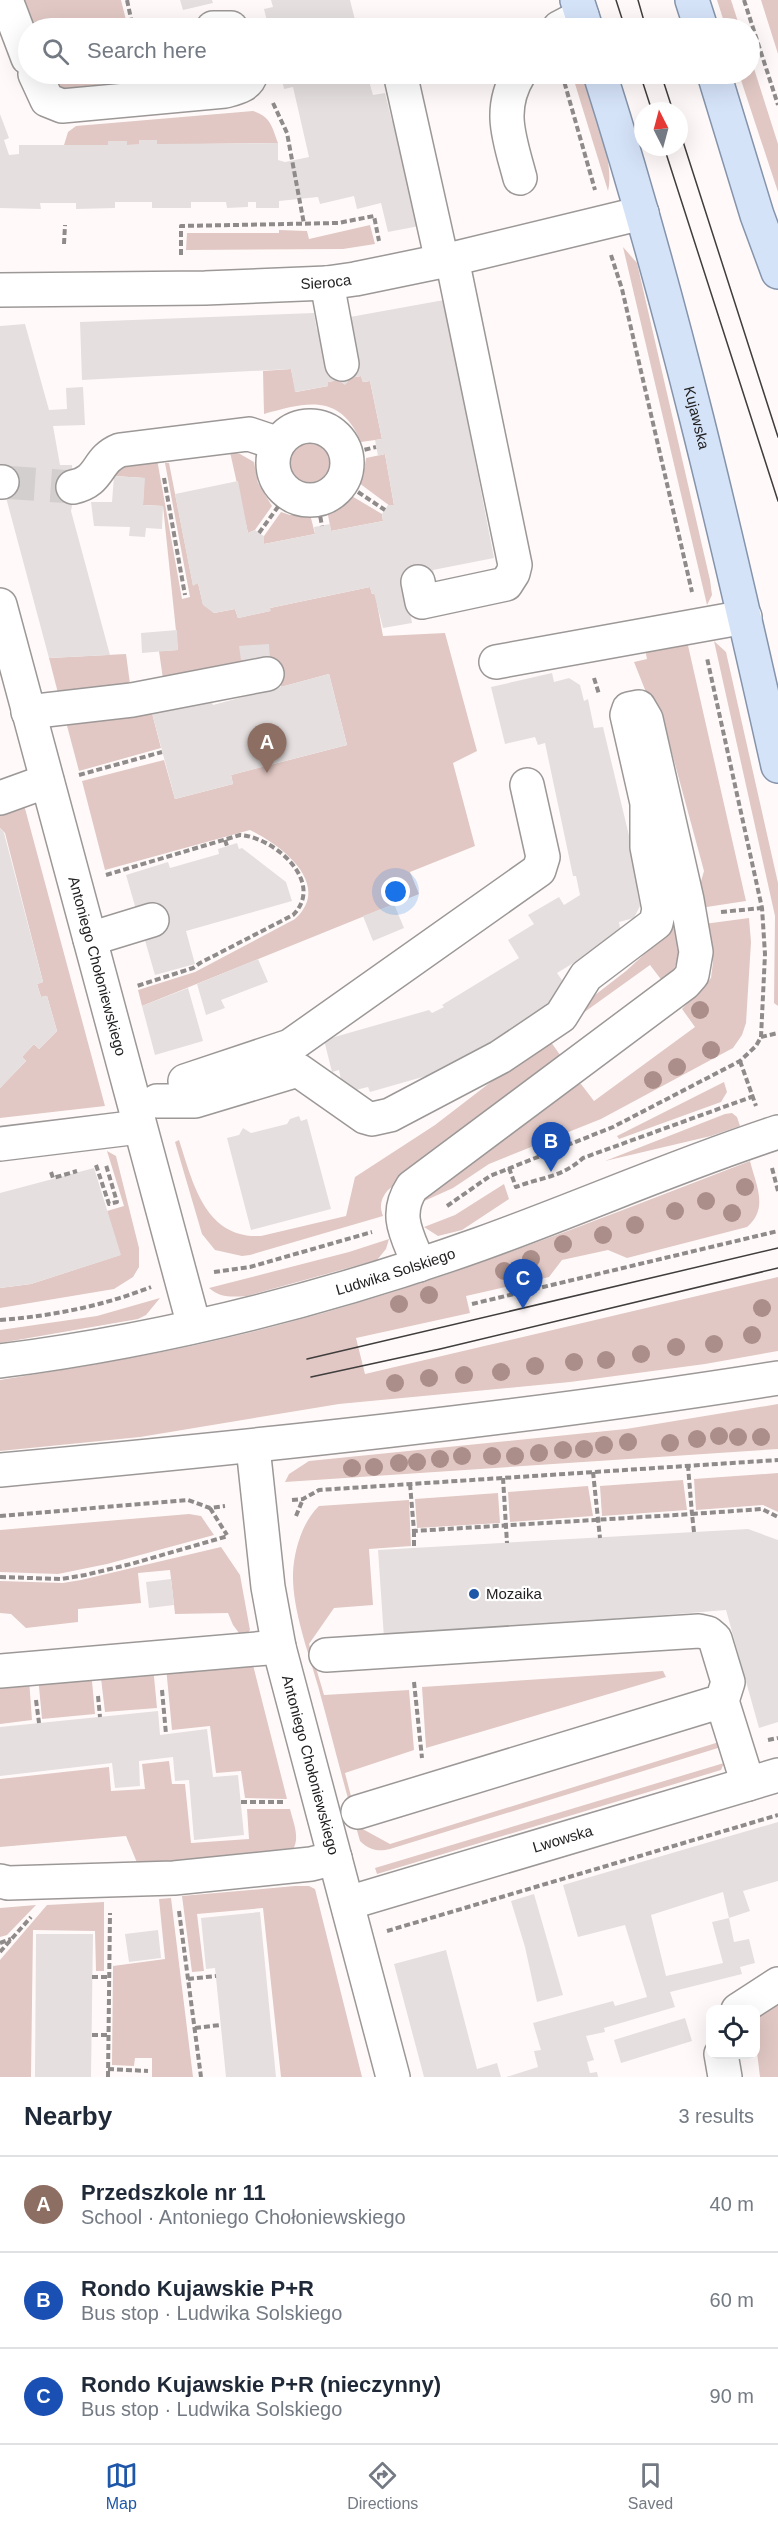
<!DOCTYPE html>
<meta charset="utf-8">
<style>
:root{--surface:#fff;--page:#f6f6f7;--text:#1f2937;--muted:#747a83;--line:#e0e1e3;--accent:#1e56a8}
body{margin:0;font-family:Arial,sans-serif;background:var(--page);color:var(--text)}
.controls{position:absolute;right:18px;bottom:18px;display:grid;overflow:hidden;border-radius:12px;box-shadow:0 6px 24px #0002}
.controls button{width:54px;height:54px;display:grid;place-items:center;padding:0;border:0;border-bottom:2px solid var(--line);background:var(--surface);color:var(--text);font:30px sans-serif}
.compass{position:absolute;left:634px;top:102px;width:54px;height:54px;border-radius:50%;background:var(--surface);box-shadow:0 6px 24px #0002;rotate:354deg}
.you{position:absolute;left:396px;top:892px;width:21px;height:21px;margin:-15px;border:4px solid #fff;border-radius:50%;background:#1a73e8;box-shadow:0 0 0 9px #1a73e833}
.badge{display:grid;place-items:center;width:39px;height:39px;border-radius:50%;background:var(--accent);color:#fff;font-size:20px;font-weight:700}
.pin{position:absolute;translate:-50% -50px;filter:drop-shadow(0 2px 3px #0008)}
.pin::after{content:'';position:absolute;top:32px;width:21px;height:18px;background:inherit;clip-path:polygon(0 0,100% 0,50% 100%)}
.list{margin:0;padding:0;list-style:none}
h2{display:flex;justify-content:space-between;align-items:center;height:78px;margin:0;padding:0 24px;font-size:26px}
h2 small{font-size:20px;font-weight:400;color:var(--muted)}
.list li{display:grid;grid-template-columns:39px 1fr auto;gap:18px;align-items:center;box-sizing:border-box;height:96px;padding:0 24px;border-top:2px solid var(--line)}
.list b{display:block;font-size:22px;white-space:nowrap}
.list p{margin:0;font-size:20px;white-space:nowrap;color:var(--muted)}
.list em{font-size:20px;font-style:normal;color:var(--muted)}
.icon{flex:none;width:33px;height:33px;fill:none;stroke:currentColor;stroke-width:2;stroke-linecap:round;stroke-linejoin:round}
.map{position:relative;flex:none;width:778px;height:2077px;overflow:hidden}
.search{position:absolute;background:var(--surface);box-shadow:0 6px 24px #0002;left:18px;right:18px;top:18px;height:66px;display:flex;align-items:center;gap:15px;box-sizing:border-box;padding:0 21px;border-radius:33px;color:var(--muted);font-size:22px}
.sheet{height:366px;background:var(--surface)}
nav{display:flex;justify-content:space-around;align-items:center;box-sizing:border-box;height:84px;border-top:2px solid var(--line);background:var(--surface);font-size:16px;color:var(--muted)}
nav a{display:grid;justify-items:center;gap:3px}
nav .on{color:var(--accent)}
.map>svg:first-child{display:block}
.green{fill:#e1c8c4}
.building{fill:#e5e0df;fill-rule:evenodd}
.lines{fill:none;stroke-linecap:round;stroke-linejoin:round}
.minor-tunnel{stroke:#d3cfce;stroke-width:33;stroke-dasharray:33 16;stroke-linecap:butt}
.minor-casing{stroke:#9c9897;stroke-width:36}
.major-casing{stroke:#8594ab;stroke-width:36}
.path{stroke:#8f8b8b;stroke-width:4;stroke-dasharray:6 3;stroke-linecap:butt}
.minor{stroke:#fff;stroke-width:33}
.major{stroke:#d5e3f9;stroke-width:33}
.tram{stroke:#3f3d3d;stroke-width:1.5}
.tree{fill:#ab8e89}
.poi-dot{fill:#1e56a8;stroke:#fff;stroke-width:2}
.labels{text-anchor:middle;stroke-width:4.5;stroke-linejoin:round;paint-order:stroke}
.street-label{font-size:15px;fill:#242222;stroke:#fff}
.poi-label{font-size:15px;fill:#242222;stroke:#fff;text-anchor:start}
</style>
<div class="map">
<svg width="778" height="2077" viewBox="0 0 778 2077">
<rect width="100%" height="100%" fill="#fffaf9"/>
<!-- green -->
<g class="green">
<path d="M23,0H121L128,28H34Z"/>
<path d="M717,0H731L740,28H726Z"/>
<path d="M761,0H778V54Z"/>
<path d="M750,56L778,144V192L739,74H750Z"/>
<path d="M51,74H132L133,81L57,89Z"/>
<path d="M572,74H582C591,103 616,163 608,191Z"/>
<path d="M253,111C271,117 272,127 278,143L127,145V141H109L108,145H64L68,132L76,126Z"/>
<path d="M370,225L375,244L343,249L186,250L187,233H279V230L307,231L309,239Z"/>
<path d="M623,247L637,263L710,580L712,595L707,605Z"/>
<path d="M291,369L296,392L328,386V382L361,376L363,382L370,381L382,439L361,442C340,393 307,402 264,414L263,371Z"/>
<circle cx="309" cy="459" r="25"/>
<path d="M230,452L240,454L254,462L258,483L272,506L255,530L248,533Z"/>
<path d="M385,454L394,505L390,506L359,483L363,477L366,458Z"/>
<path d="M157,459L182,599L190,597L165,463H169L193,585L198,583L203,604L214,613L235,609L238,618L270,611V608L370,587L372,594L375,593L383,636L445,633L477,751L453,763L475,846L410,872L419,894L142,1006L138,990L195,972L295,919C333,884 281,845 250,830L105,870L82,781L164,760L175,799L233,784L231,775L347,745L329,674L281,687L274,665L164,686L159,651L178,650L163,506L143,505L144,478L114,476C121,460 141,461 157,459Z"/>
<path d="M350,495L382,514L383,521L331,531L327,510L336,507Z"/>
<path d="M281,512L290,515L310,514L315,534L264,544V536Z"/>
<path d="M687,641L746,901L700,908L697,895L704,871L669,742L659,725L634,662L647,659L645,649Z"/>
<path d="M714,641L726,652L778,883V1006L774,1003L775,916Z"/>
<path d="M126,654L131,691L60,701L49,658Z"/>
<path d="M152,713L161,748L79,771L66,722Z"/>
<path d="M23,801L105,1106L0,1118V1088L26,1061L22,1057L34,1044L39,1049L57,1031L47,996L41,997L37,984L43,982L5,833L0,828V812Z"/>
<path d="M749,918L751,942L746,1023L742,1035L733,1048L601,1119L489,1164L453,1188L422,1202L427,1192L576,1084H581L594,1101L695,1027L682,1009L711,978L713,962L704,924Z"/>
<path d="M674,927C680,952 682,964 663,982L650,965L572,1021L586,1002L626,971Z"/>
<path d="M548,1038L563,1059L388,1190C381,1198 379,1206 383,1216L250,1255L242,1256L215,1250L202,1234L175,1142L179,1140C193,1183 205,1239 261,1236L346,1216L355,1177L435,1125Z"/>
<path d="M724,1082L727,1092L721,1102L619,1139L617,1136Z"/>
<path d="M732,1113L737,1117L740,1126L711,1136L605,1161L725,1114Z"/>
<path d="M107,1151L116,1156L139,1248V1267L133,1277L114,1289L0,1308V1288L31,1284L120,1255L107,1211L124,1206Z"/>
<path d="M750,1161C756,1185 769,1209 747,1227L627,1258L608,1250L562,1260L549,1277L466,1296L470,1313L356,1338L365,1374L778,1277V1351L705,1364L570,1382L339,1404L140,1437L0,1451V1380C92,1365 185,1350 275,1326C438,1284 594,1221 750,1161Z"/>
<path d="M504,1184L509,1199L462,1230L438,1236L424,1227L455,1215Z"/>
<path d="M389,1239L386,1249L377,1260L247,1296C232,1297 220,1298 209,1288L349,1252Z"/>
<path d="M160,1298L146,1315L138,1319L0,1343V1330L97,1316Z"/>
<path d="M778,1404V1449L285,1482L289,1474L309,1461L626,1429Z"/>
<path d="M778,1473V1512L763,1505L696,1510L694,1479Z"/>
<path d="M683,1480L687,1510L602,1516L600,1486Z"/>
<path d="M588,1486L593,1516L510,1522L508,1492Z"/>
<path d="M498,1493L500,1523L417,1528L415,1499Z"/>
<path d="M409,1500L411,1546L369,1549L373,1605L334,1608L309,1644L324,1695L409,1690L414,1750L345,1773L359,1827L390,1844L719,1742L718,1748L390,1849C378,1852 369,1850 360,1841C345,1790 332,1737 318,1686C308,1651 292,1609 293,1573C294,1551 302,1522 319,1506Z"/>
<path d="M189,1514L201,1516L214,1535L107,1564L58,1574L0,1572V1530Z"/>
<path d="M221,1547L240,1575L250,1630L247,1634L239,1633L233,1625L228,1613L175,1614L170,1570L138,1573L141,1603L78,1609V1622L26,1628L11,1614L0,1613V1581L63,1583L81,1580Z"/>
<path d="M252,1661L287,1799L245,1798L241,1771L216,1773L210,1726L172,1730L166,1667Z"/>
<path d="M153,1666L157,1708L105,1712L100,1670Z"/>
<path d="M91,1670L95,1714L42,1719L38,1676Z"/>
<path d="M663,1671L666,1677L426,1748L422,1687Z"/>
<path d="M29,1679L32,1720L0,1724V1683Z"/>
<path d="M169,1761L172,1784H185L191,1843L249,1839L247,1809H290C294,1825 302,1842 289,1854L140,1870L126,1836L0,1847V1779L109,1767L111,1791L145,1789L142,1764Z"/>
<path d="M724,1763L721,1770L377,1874L375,1868Z"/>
<path d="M295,1886H309L315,1889L362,2077H281L263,1908L197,1914L204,1971L192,1972L182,1896Z"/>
<path d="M171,1898L193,2077H152V2058H135L134,2066L112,2065L113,1966L165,1959L159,1899Z"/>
<path d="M104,1902V1971H96L95,1931L33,1930L31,2077H0V1960L47,1905Z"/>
<path d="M36,1905L7,1935L0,1937V1908Z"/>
<path d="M778,1995V2077H760L756,2044V2010Z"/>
</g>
<!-- building -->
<g class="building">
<path d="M180,0H212L213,3L183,10Z"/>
<path d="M271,0H350L357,28H278L277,23L268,25L264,9L273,7Z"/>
<path d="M132,74H163L165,82L135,88Z"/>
<path d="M281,74H367L373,95L385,93L392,121L394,120L399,150H401L400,153L406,180L408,179L416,223L419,222V226L388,232L381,203L357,209L354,196L320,204L318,197L279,201V208H256V202H248V207L227,208L226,202H191V208H152V202H115V208L76,209V203H40L41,209L0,208V114L9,138L4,140L9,155L19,154V145H108V141H127V145L139,144V140H157V144L278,143V160L285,162L309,157L293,87L284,89Z"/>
<path d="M444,300L494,558L433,570L435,579L405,585L412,623L383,628L374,593L372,594L370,587L270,608L271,611L238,618L235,609L214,613L203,605L198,583L193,586L175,494L238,481L248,533L255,530L259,533L264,536V544L315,534L314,527L330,524L331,531L383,521L382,514L388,505H394L385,454L378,456L375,440L382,439L370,381L363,382L361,376L351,378L345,385L338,380L328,382V386L295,392L291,369L82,380L80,322L314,313L317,330L352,324L350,317Z"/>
<path d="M25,324L49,410L67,409L66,388L83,387L85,425L53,426L60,465H72L73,501L71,511L110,655L49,658L0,475V326Z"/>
<path d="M114,476L145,478L143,505L163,506L162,529L146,528L145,537L129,536L130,527L94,526L91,502H112Z"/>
<path d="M177,630L178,650L142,653L141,633Z"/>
<path d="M269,644L270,659L241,660L239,646Z"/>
<path d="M552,673L554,682L569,678L580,685L584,701L588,699L594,728L603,727L642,890L637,891L640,906L634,918L619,922L621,934L557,973L564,983L560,996L549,1002L553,1010L440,1072L370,1092L368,1087L352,1091L342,1085L339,1070L332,1072L324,1040L429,1010L432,1013L444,1007L442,1005L519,958L508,940L534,924L528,915L559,897L564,905L580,895L576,876H573L545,743L538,745L535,737L505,744L491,687Z"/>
<path d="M329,674L347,745L231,775L233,784L175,799L152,713L210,697L213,705Z"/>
<path d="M0,828L4,833L43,982L37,984L41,997L47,996L57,1031L39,1049L34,1044L22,1057L26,1061L0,1088Z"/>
<path d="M237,843L239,849L242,848L286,882L292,901L186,931L195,964L155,975L126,875L168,862L170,868L219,854L218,849Z"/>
<path d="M394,904L404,928L373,941L363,916Z"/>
<path d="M258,959L268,982L221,1000L225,1008L206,1015L197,984Z"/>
<path d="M188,988L203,1041L155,1055L142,1006Z"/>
<path d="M299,1116L301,1121L307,1119L331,1209L251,1230L227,1138L239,1135L243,1128L251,1133L287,1124L290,1119Z"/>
<path d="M94,1168L121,1255L31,1284L0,1288V1193Z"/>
<path d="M748,1529L778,1540V1722L759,1728L726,1610L384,1638L378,1550Z"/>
<path d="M171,1579L174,1605L149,1608L146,1582Z"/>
<path d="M158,1711L160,1735L207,1729L213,1777L238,1775L244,1835L194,1840L189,1780L175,1781L173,1757L139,1761L140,1786L115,1788L112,1763L0,1776V1727Z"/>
<path d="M778,1822V1881L743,1891L750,1911L729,1918L734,1942L749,1939L755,1963L740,1967L742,1974L670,1992L675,2007L604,2028L605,2032L586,2036L594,2060L587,2062L590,2073L597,2072L598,2077H506L538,2067L534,2051L541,2050L533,2023L613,2001L615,2006L647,1997L625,1925L578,1937L563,1885ZM723,1892L729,1918L712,1922L723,1963L666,1976L651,1915Z"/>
<path d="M534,1894L563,1995L537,2002L525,1947L511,1901Z"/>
<path d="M260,1912L276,2077H226L215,1968L206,1969L201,1918Z"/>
<path d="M158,1930L161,1958L129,1962L125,1934Z"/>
<path d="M36,1934H93L91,2077H35Z"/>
<path d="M446,1950L477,2069L497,2063L501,2077H424L394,1964Z"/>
<path d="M685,2018L692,2041L621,2063L614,2040Z"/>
</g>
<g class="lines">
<!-- minor-tunnel -->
<path class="minor-tunnel" d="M2,482L73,487"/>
<defs>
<g id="minor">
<path d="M6,0L28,58"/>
<path d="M213,28H231"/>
<path d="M559,28L582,16"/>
<path d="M35,74L47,100L62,106L225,91C236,88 248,86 251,74"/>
<path d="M519,74C497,110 510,140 520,178"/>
<path d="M402,82L442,261"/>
<path d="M327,283L342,364"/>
<path id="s1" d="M0,290L205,288L327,283L355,279L452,259L642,213"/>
<circle cx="310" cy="463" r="37"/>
<path d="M0,482H2"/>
<path d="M73,487C102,481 95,460 120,450L249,434L267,440L276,447"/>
<path d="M418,582L422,602L506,584L513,573L515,565L452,259"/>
<path id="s2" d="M0,605L194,1326"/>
<path d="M496,662L745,617"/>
<path d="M28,712L132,700L267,674"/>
<path d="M0,798L47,781"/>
<path d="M90,939L152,920"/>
<path d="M185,1081L290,1046L539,870L543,857L527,785"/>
<path d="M157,1101H195L298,1070L365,1117L372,1119L390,1115L500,1057L555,1020L561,1016L586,976L656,923L659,909L647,847V803L627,715L629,709L639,707L646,719L687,900L696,952L692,975L685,983L412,1187C393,1216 408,1236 419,1265"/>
<path d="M0,1144L139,1127"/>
<path id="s3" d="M0,1361C163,1340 326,1299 480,1244C580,1208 677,1165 778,1132"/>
<path id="s4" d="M253,1447L268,1587L279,1647L393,2077"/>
<path d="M0,1470C260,1446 520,1419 778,1378"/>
<path d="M326,1655L699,1631L708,1633L715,1639L728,1682L722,1701L358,1812"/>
<path d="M0,1671L279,1647"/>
<path d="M722,1701L748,1784"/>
<path d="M0,1881L8,1883L174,1878L311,1864L335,1858"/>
<path id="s5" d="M348,1903L778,1775"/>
<path d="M738,2010L778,1984"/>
<path d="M721,2054L725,2077"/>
</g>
<g id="major">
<path d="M577,0L586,28"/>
<path d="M692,0L701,28"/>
<path id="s6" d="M600,74C672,301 726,533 778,766"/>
<path d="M714,74L757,215L778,272"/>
</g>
</defs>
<!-- minor casing -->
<use href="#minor" class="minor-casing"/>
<!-- major casing -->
<use href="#major" class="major-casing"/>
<!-- path -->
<g class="path">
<path d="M127,0L133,28"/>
<path d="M744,0L778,105"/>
<path d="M562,74L595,190"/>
<path d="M273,103L287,133L304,224"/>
<path d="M64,244L65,225"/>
<path d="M181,255V226L338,223L374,216L379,241"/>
<path d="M611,255L622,289L692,592"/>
<path d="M347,454L376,447"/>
<path d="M164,478L185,595"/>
<path d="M343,482L385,510"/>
<path d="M317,499L322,526"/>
<path d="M259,533L288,493"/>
<path d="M594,678L599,694"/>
<path d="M79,775L162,752"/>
<path d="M225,840L227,846"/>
<path d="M106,875L240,835C274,837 326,882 293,915L200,963L193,968L137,986"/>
<path d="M721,912L762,908"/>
<path d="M761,1037L778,1033"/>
<path d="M740,1061L756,1106"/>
<path d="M96,1165L109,1204L117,1202L106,1165"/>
<path d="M509,1168L516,1187C541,1177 561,1178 583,1158L754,1096"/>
<path d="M772,1168L778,1191"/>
<path d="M51,1172L53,1178L77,1171"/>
<path d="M447,1206L490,1176L613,1127L740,1061L756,1046L761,1037L765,954L762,908L707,658"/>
<path d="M214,1272L250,1267L372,1232"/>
<path d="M472,1304L778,1231"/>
<path d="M0,1320C52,1316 103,1306 151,1287"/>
<path d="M593,1472L600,1538"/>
<path d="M503,1478L507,1543"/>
<path d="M410,1484L414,1531L692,1514L688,1466"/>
<path d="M292,1500L303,1499L319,1490L778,1460"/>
<path d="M210,1508L227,1535"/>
<path d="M0,1516L188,1500L210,1508L225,1506"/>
<path d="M296,1516L303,1499"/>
<path d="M414,1531V1548"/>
<path d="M694,1532L692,1514L762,1509L778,1517"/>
<path d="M0,1577L61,1579L85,1575L131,1564L228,1536"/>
<path d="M414,1682L422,1758"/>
<path d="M162,1690L166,1734"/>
<path d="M98,1696L100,1717"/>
<path d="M36,1700L39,1723"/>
<path d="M768,1740L778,1738"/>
<path d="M241,1802H286"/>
<path d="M179,1911L201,2077"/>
<path d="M387,1931L778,1815"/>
<path d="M0,1943L11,1939"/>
<path d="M0,1952L31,1917"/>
<path d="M92,1977H109"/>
<path d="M188,1979L216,1976"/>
<path d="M195,2028L220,2025"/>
<path d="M92,2035H108"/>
<path d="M108,2069L148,2071"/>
<path d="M108,2077L110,1913"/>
</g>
<!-- minor -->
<use href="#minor" class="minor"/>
<!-- major -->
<use href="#major" class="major"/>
<!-- tram -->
<g class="tram">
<path d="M616,0L625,28"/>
<path d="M638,0L646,28"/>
<path d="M640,74L652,111"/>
<path d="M661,74L673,111"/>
<path d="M679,129L778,437"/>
<path d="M664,147L778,501"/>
<path d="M307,1359L778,1248"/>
<path d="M311,1377L440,1349L778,1268"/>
</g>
</g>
<!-- trees -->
<g class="tree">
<circle cx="700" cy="1010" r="9"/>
<circle cx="711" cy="1050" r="9"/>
<circle cx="677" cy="1067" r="9"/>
<circle cx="653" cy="1080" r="9"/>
<circle cx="745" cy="1187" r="9"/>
<circle cx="706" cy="1201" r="9"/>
<circle cx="675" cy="1211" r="9"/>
<circle cx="732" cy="1213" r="9"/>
<circle cx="635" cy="1225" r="9"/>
<circle cx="603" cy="1235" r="9"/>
<circle cx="563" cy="1244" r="9"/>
<circle cx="531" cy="1259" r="9"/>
<circle cx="504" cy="1271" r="9"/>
<circle cx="429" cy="1295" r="9"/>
<circle cx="399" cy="1304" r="9"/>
<circle cx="762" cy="1308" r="9"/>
<circle cx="752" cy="1335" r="9"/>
<circle cx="714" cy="1344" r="9"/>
<circle cx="676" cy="1347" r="9"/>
<circle cx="641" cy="1354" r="9"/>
<circle cx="606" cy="1360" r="9"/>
<circle cx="574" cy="1362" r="9"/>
<circle cx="535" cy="1366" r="9"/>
<circle cx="501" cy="1372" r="9"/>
<circle cx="464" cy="1375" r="9"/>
<circle cx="429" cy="1378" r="9"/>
<circle cx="395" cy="1383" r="9"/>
<circle cx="719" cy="1436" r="9"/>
<circle cx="738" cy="1437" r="9"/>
<circle cx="761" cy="1437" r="9"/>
<circle cx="697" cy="1439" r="9"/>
<circle cx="628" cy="1442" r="9"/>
<circle cx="670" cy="1443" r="9"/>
<circle cx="604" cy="1445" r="9"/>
<circle cx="584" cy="1449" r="9"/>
<circle cx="563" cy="1450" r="9"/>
<circle cx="539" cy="1453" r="9"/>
<circle cx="462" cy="1456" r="9"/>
<circle cx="492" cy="1456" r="9"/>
<circle cx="515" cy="1456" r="9"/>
<circle cx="440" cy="1459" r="9"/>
<circle cx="417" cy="1462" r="9"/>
<circle cx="399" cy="1463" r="9"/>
<circle cx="374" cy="1467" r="9"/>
<circle cx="352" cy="1468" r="9"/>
</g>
<!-- markers -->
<circle class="poi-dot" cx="474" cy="1594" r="6"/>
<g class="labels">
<!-- street labels -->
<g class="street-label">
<text dy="5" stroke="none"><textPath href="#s1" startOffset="326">Sieroca</textPath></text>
<text dy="5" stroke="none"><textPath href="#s6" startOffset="357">Kujawska</textPath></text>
<text dy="5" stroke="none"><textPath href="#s2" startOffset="374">Antoniego Chołoniewskiego</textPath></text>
<text dy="5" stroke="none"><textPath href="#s3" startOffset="406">Ludwika Solskiego</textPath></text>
<text dy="5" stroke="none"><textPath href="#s4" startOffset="324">Antoniego Chołoniewskiego</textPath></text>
<text dy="5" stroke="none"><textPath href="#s5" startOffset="224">Lwowska</textPath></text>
</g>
<!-- poi labels -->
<g class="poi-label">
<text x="486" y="1599">Mozaika</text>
</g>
</g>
</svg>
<div class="controls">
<button><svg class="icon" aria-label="locate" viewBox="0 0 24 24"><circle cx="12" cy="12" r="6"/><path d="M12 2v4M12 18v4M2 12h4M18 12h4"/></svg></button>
</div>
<svg class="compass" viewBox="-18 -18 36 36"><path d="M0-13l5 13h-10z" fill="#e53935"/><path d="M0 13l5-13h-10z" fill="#747a83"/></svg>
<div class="you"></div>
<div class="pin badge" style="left:267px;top:773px;background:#8d6e63">A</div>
<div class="pin badge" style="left:551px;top:1172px;background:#1a4fb4">B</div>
<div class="pin badge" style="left:523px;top:1309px;background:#1a4fb4">C</div>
<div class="search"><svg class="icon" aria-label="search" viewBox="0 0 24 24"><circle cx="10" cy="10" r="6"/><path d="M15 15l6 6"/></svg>Search here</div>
</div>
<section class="sheet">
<h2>Nearby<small>3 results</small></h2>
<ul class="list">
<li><span class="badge" style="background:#8d6e63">A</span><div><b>Przedszkole nr 11</b><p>School · Antoniego Chołoniewskiego</p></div><em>40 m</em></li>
<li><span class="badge" style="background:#1a4fb4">B</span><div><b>Rondo Kujawskie P+R</b><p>Bus stop · Ludwika Solskiego</p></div><em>60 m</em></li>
<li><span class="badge" style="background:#1a4fb4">C</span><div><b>Rondo Kujawskie P+R (nieczynny)</b><p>Bus stop · Ludwika Solskiego</p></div><em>90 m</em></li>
</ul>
</section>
<nav>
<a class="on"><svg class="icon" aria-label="map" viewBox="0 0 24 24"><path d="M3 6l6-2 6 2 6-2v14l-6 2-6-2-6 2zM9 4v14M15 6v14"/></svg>Map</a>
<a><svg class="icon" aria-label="directions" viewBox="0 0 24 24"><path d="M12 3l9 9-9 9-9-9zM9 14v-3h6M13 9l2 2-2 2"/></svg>Directions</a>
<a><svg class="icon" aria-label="saved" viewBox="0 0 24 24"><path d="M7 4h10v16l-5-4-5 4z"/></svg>Saved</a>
</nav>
